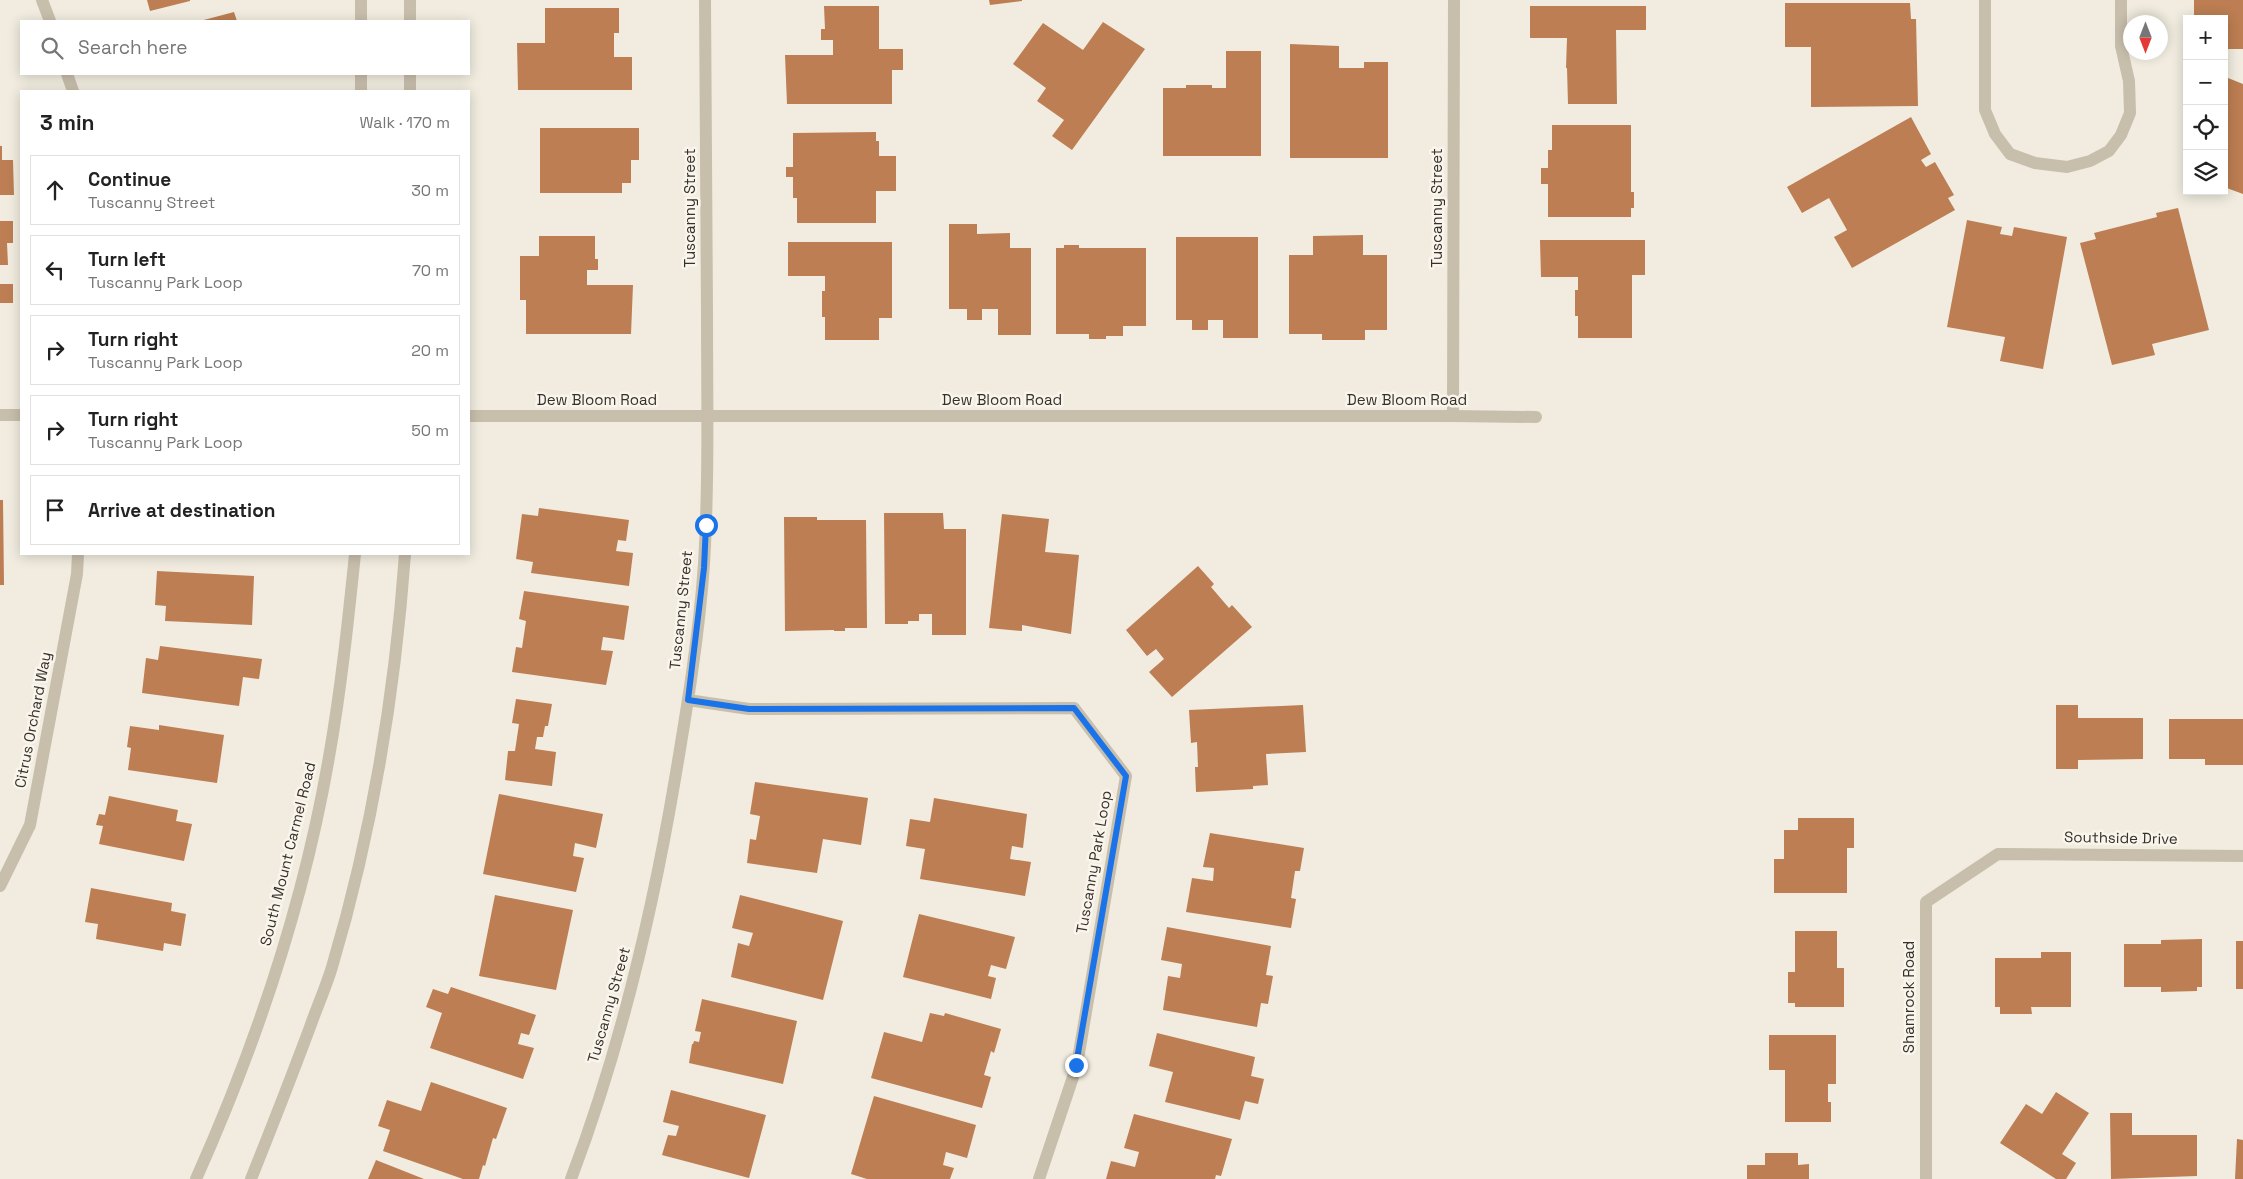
<!DOCTYPE html>
<meta charset="utf-8">
<style>
:root{--surface:#fff;--page:#f6f6f6;--text:#222;--muted:#767676;--line:#e0e0e0}
body{margin:0;font-family:"Space Grotesk",sans-serif;background:var(--page);color:var(--text)}
.controls{position:absolute;right:15px;top:15px;display:grid;overflow:hidden;border-radius:0px;box-shadow:0 2px 12px #0003}
.controls button{width:45px;height:45px;display:grid;place-items:center;padding:0;border:0;border-bottom:1px solid var(--line);background:var(--surface);color:var(--text);font:25px sans-serif}
.compass{position:absolute;left:2123px;top:15px;width:45px;height:45px;border-radius:50%;background:var(--surface);box-shadow:0 2px 12px #0003;rotate:180deg}
.stop{position:absolute;width:15px;height:15px;margin:-11px;border:4px solid #1a73e8;border-radius:50%;background:#fff}
.stop.end{background:#1a73e8;border-color:#fff;box-shadow:0 1px 5px #0008}
.list{margin:0;padding:0;list-style:none}
h2{display:flex;justify-content:space-between;align-items:center;height:65px;margin:0;padding:0 20px;font-size:21px}
h2 small{font-size:16px;font-weight:400;color:var(--muted)}
.list li{display:grid;grid-template-columns:32px 1fr auto;gap:15px;align-items:center;box-sizing:border-box;height:70px;margin:0 10px 10px;padding:0 10px;border:1px solid var(--line);border-radius:0px}
.list b{display:block;font-size:19px;white-space:nowrap}
.list p{margin:0;font-size:16px;white-space:nowrap;color:var(--muted)}
.list em{font-size:16px;font-style:normal;color:var(--muted)}
.icon{flex:none;width:28px;height:28px;fill:none;stroke:currentColor;stroke-width:2;stroke-linecap:round;stroke-linejoin:round}
.map{position:relative;flex:none;width:2243px;height:1179px;overflow:hidden}
.search{position:absolute;background:var(--surface);box-shadow:0 2px 12px #0003;left:20px;top:20px;width:450px;height:55px;display:flex;align-items:center;gap:12px;box-sizing:border-box;padding:0 18px;border-radius:0px;color:var(--muted);font-size:19px}
.panel{position:absolute;background:var(--surface);box-shadow:0 2px 12px #0003;left:20px;top:90px;width:450px;height:465px;border-radius:0px}
.map>svg:first-child{display:block}
.building{fill:#bc7e52}
.lines{fill:none;stroke-linecap:round;stroke-linejoin:round}
.minor{stroke:#c8beac;stroke-width:12}
.tertiary{stroke:#c8beac;stroke-width:12}
.route{stroke:#1a73e8;stroke-width:6}
.labels{text-anchor:middle;stroke-width:5;stroke-linejoin:round;paint-order:stroke}
.street-label{font-size:15px;fill:#37302a;stroke:#f9f5ec}
</style>
<div class="map">
<svg width="2243" height="1179" viewBox="0 0 2243 1179">
<rect width="100%" height="100%" fill="#f1ecdf"/>
<!-- building -->
<g class="building">
<path d="M147,0H190V1L150,11Z"/>
<path d="M989,0H1022V1L990,5Z"/>
<path d="M2194,0H2243V49H2224V19H2194Z"/>
<path d="M1785,3H1910L1911,19H1916L1918,106L1811,107V47H1785Z"/>
<path d="M824,6H879V49H903V70H892V104H787L785,55H833V40H821V29H825Z"/>
<path d="M1530,6H1646V30H1616L1617,104H1568L1567,68H1566L1567,38H1530Z"/>
<path d="M545,8H619V33H614V57H632V90H518L517,43H545Z"/>
<path d="M234,12L237,21H200Z"/>
<path d="M1103,22L1145,49L1072,150L1052,136L1064,120L1037,101L1046,88L1013,64L1043,23L1083,50Z"/>
<path d="M1290,44L1339,46V68H1364V62H1388V158H1290Z"/>
<path d="M1226,51H1261V156H1163V88H1186V85H1212V88H1226Z"/>
<path d="M2228,78L2243,84V194L2224,187V79Z"/>
<path d="M1911,117L1931,154L1921,160L1926,167L1935,162L1954,195L1948,198L1955,210L1852,268L1834,237L1847,230L1829,198L1802,213L1787,187Z"/>
<path d="M1552,125H1631V192H1634V208H1631V217H1548V184H1541V168H1548V150H1552Z"/>
<path d="M540,128H639V160H631V183H622V193H540Z"/>
<path d="M876,132V141H879V156H896V191H876V223H797V198H793V177H786V167H793V133Z"/>
<path d="M0,146H2V160H13L14,195H0Z"/>
<path d="M2178,208L2209,330L2152,344L2155,355L2112,365L2080,243L2096,239L2094,233L2157,217L2156,213Z"/>
<path d="M1967,220L2002,227L2000,234L2012,236L2014,227L2067,237L2043,369L2000,361L2005,337L1947,327Z"/>
<path d="M0,221H13V243H7L8,265H0Z"/>
<path d="M949,224H977V234L1010,233V248H1031V335H998V309H982V320H967V309H949Z"/>
<path d="M1363,235V255H1387V330H1365V340H1322V334H1289V255H1313V236Z"/>
<path d="M539,236H595V259H598V270H587V285H633L631,334H526V300H520V256H539Z"/>
<path d="M1176,237H1258V338H1223V320H1208V330H1192V320H1176Z"/>
<path d="M1540,240H1645V275H1632V338H1578V316H1575V290H1578V277H1541Z"/>
<path d="M788,242H892V318H879V340H825V317H822V291H825V276H788Z"/>
<path d="M1064,245H1079V248H1146V326H1123V336H1106V339H1089V334H1056V248H1064Z"/>
<rect x="0" y="284" width="13" height="19"/>
<path d="M0,500H3L4,585H0Z"/>
<path d="M539,508L629,520L626,541L618,540L616,551L633,553L629,586L531,573L533,562L516,559L522,514L538,516Z"/>
<path d="M884,513H943L944,529H966V635H932V614H919V621H908V624H885Z"/>
<path d="M1002,514L1049,519L1045,552L1079,555L1071,634L1022,625V631L989,628Z"/>
<path d="M784,517H817V520H866L867,628H845V631H834V630L785,631Z"/>
<path d="M1198,566L1214,584L1211,587L1229,608L1232,605L1252,627L1172,697L1149,672L1164,659L1156,649L1147,656L1126,630Z"/>
<path d="M157,571L254,576L252,625L165,621L166,606L155,605Z"/>
<path d="M524,591L629,606L624,640L603,637L601,650L613,651L606,685L512,672L516,647L522,648L526,621L519,619Z"/>
<path d="M160,646L262,659L259,679L243,677L239,706L142,693L146,658L158,660Z"/>
<path d="M516,699L552,704L548,726H545L543,737H537L535,749L556,752L552,786L505,780L508,751H515L519,724L512,723Z"/>
<path d="M1303,705L1306,752L1266,754L1268,785L1253,786V789L1196,792L1195,767H1198L1197,742L1191,743L1189,710Z"/>
<path d="M2056,705H2078V718H2143V759L2078,760V769H2056Z"/>
<path d="M2169,719H2243V765H2205V759H2169Z"/>
<path d="M159,725L224,735L217,783L128,770L131,748L127,747L130,726L159,730Z"/>
<path d="M755,782L868,798L861,845L823,839L817,873L747,863L750,839L756,840L760,816L750,814Z"/>
<path d="M499,794L603,814L596,848L575,843L573,856L584,858L576,892L483,874Z"/>
<path d="M109,796L178,810L176,821L192,824L184,861L99,844L103,826L96,825L99,814L105,815Z"/>
<path d="M934,798L1027,814L1023,848L1012,846L1010,859L1031,862L1025,896L920,879L925,849L906,846L910,819L930,822Z"/>
<path d="M1798,818H1854V848H1847V893H1774V859H1784V830H1798Z"/>
<path d="M1210,833L1304,848L1300,871H1295L1291,898L1296,899L1291,928L1186,912L1192,878L1213,881L1214,868L1203,867Z"/>
<path d="M91,888L172,903L171,911L186,914L181,946L164,943L163,951L96,939L98,924L85,922Z"/>
<path d="M495,895L573,910L556,990L479,976Z"/>
<path d="M740,895L843,921L823,1000L731,977L738,943L749,946L753,933L732,928Z"/>
<path d="M919,914L1015,937L1006,969L991,965L988,976L996,978L991,999L903,977Z"/>
<path d="M1167,927L1271,946L1266,975L1273,976L1268,1004L1261,1003L1257,1027L1163,1010L1168,976L1180,978L1182,964L1161,960Z"/>
<path d="M1795,931H1837V968H1844V1007H1795V1003H1788V972H1795Z"/>
<path d="M2202,939V987H2197V991L2161,992V987H2124V944H2161V940Z"/>
<rect x="2236" y="941" width="7" height="48"/>
<path d="M2041,952H2071V1007H2031L2032,1014H2000V1007H1995V958H2041Z"/>
<path d="M451,987L536,1015L529,1035L521,1033L518,1044L534,1048L523,1079L430,1048L442,1013L426,1007L433,989L448,994Z"/>
<path d="M702,999L797,1021L783,1084L689,1063L692,1044H693L694,1041L699,1042L701,1032L695,1031Z"/>
<path d="M930,1013L944,1016L945,1013L1001,1029L994,1053L991,1051L984,1075L991,1077L982,1108L871,1078L884,1032L922,1042Z"/>
<path d="M1157,1033L1255,1057L1251,1076L1264,1079L1258,1104L1245,1101L1240,1120L1165,1102L1173,1072L1149,1066Z"/>
<path d="M1769,1035H1836V1084H1828V1102H1831V1122H1785V1070H1769Z"/>
<path d="M431,1082L507,1108L496,1139L493,1138L485,1166L483,1165L479,1179H463L383,1151L390,1130L378,1126L387,1100L421,1111Z"/>
<path d="M671,1090L766,1115L749,1178L662,1155L668,1135L676,1136L679,1126L663,1122Z"/>
<path d="M2056,1092L2089,1113L2062,1154L2076,1163L2066,1179H2056L2000,1143L2026,1104L2042,1114Z"/>
<path d="M874,1096L976,1125L967,1158L946,1152L943,1165L954,1168L950,1179H867L851,1174Z"/>
<path d="M2110,1113H2132V1135H2197V1176L2111,1179Z"/>
<path d="M1134,1114L1232,1139L1221,1176L1216,1175L1215,1179H1106L1111,1161L1135,1167L1139,1152L1124,1148Z"/>
<path d="M2237,1139L2243,1140V1179H2235Z"/>
<path d="M1765,1153H1798V1165L1809,1164V1179H1747V1165H1765Z"/>
<path d="M376,1160L424,1179H368Z"/>
</g>
<g class="lines">
<!-- minor -->
<g class="minor">
<path d="M42,0L50,21"/>
<path d="M1985,0V110L1995,134L2010,154L2035,163L2067,167L2090,161L2109,151L2121,135L2130,113L2129,81L2121,46V0"/>
<path d="M67,74L73,91"/>
<path d="M0,415H21"/>
<path d="M469,416H1453L1536,417"/>
<path d="M1453,416L1454,0"/>
<path d="M688,700L749,709L1074,708L1126,776L1077,1065L1039,1179"/>
<path d="M0,886L30,825L77,574L78,554"/>
<path d="M571,1179C620,1050 652,915 675,779C687,708 699,636 704,564C709,481 707,396 707,312C706,208 706,104 705,0"/>
<path d="M1926,1179V902L1998,854L2243,856"/>
</g>
<!-- tertiary -->
<g class="tertiary">
<path d="M361,0V21"/>
<path d="M410,0V21"/>
<path d="M361,74V91"/>
<path d="M410,74V91"/>
<path d="M196,1179C256,1045 304,902 329,757C341,689 348,622 355,554"/>
<path d="M251,1179C271,1129 291,1078 310,1027C317,1007 326,987 332,967C372,833 395,693 405,554"/>
</g>
</g>
<g class="lines">
<!-- route -->
<path class="route" d="M706,525L704,568L688,700L749,709L1074,708L1126,776L1076,1065"/>
</g>
<g class="labels">
<!-- street labels -->
<g class="street-label">
<text transform="translate(690 208) rotate(-90)" y="5">Tuscanny Street</text>
<text transform="translate(1437 208) rotate(-90)" y="5">Tuscanny Street</text>
<text x="597" y="405">Dew Bloom Road</text>
<text x="1002" y="405">Dew Bloom Road</text>
<text x="1407" y="405">Dew Bloom Road</text>
<text transform="translate(681 610) rotate(-84)" y="5">Tuscanny Street</text>
<text transform="translate(33 720) rotate(-79)" y="5">Citrus Orchard Way</text>
<text transform="translate(2121 838) rotate(1)" y="5">Southside Drive</text>
<text transform="translate(288 854) rotate(-76)" y="5">South Mount Carmel Road</text>
<text transform="translate(1094 862) rotate(-80)" y="5">Tuscanny Park Loop</text>
<text transform="translate(1909 997) rotate(-90)" y="5">Shamrock Road</text>
<text transform="translate(609 1005) rotate(-74)" y="5">Tuscanny Street</text>
</g>
</g>
</svg>
<div class="controls">
<button>+</button>
<button>−</button>
<button><svg class="icon" aria-label="locate" viewBox="0 0 24 24"><circle cx="12" cy="12" r="6"/><path d="M12 2v4M12 18v4M2 12h4M18 12h4"/></svg></button>
<button><svg class="icon" aria-label="layers" viewBox="0 0 24 24"><path d="M12 4l9 5-9 5-9-5zM3 14l9 5 9-5"/></svg></button>
</div>
<svg class="compass" viewBox="-18 -18 36 36"><path d="M0-13l5 13h-10z" fill="#e53935"/><path d="M0 13l5-13h-10z" fill="#767676"/></svg>
<div class="stop" style="left:706px;top:525px"></div>
<div class="stop end" style="left:1076px;top:1065px"></div>
<div class="search"><svg class="icon" aria-label="search" viewBox="0 0 24 24"><circle cx="10" cy="10" r="6"/><path d="M15 15l6 6"/></svg>Search here</div>
<section class="panel">
<h2>3 min<small>Walk · 170 m</small></h2>
<ul class="list">
<li><svg class="icon" aria-label="ahead" viewBox="0 0 24 24"><path d="M12 20V5M6 11l6-6 6 6"/></svg><div><b>Continue</b><p>Tuscanny Street</p></div><em>30 m</em></li>
<li><svg class="icon" aria-label="left" viewBox="0 0 24 24"><path d="M17 20v-9H6M10 6l-5 5 5 5"/></svg><div><b>Turn left</b><p>Tuscanny Park Loop</p></div><em>70 m</em></li>
<li><svg class="icon" aria-label="right" viewBox="0 0 24 24"><path d="M7 20v-9h11M14 6l5 5-5 5"/></svg><div><b>Turn right</b><p>Tuscanny Park Loop</p></div><em>20 m</em></li>
<li><svg class="icon" aria-label="right" viewBox="0 0 24 24"><path d="M7 20v-9h11M14 6l5 5-5 5"/></svg><div><b>Turn right</b><p>Tuscanny Park Loop</p></div><em>50 m</em></li>
<li><svg class="icon" aria-label="arrive" viewBox="0 0 24 24"><path d="M6 21V4h12l-3 4 3 4H6"/></svg><div><b>Arrive at destination</b></div></li>
</ul>
</section>
</div>
